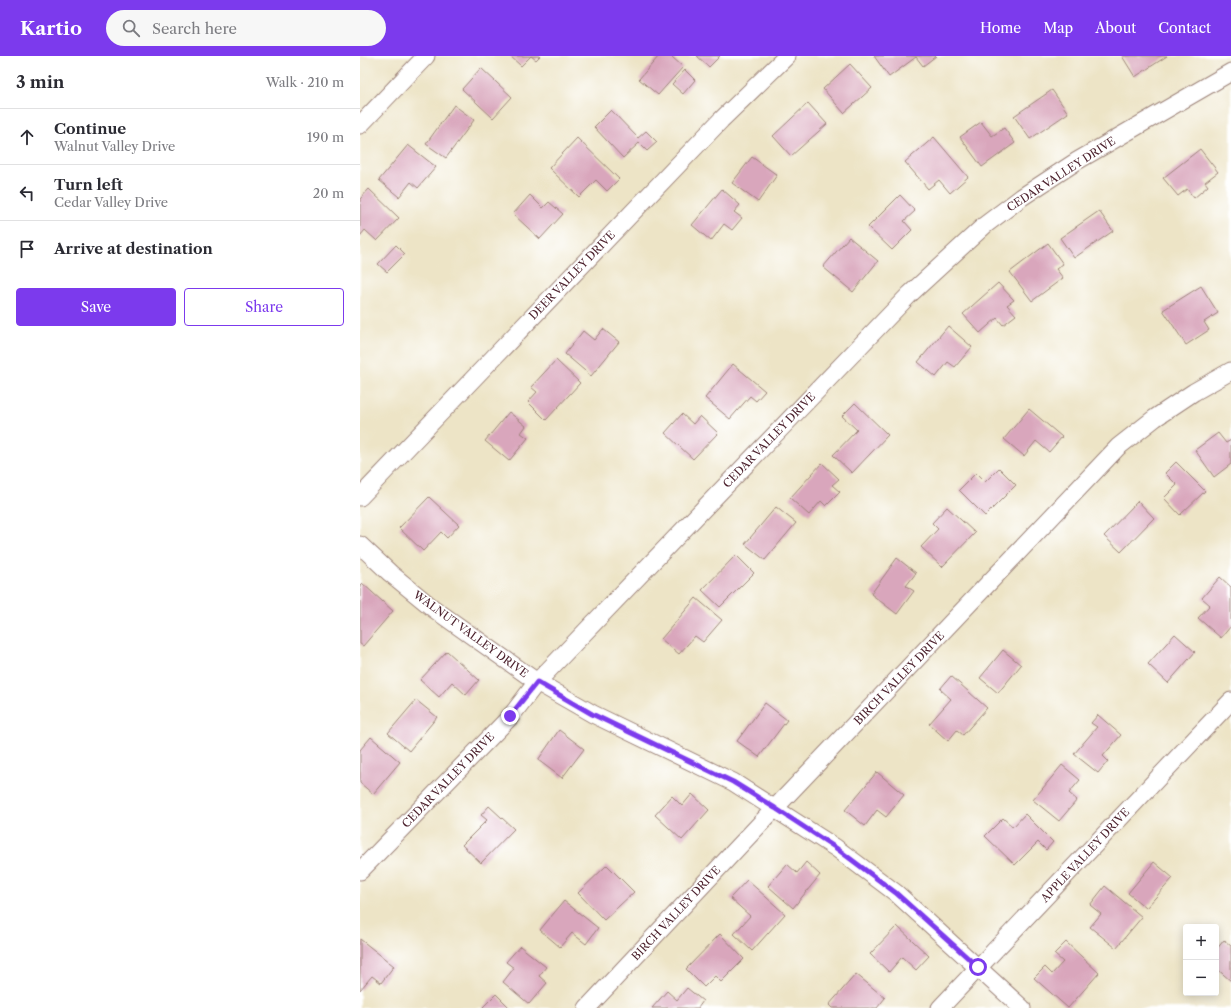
<!DOCTYPE html>
<meta charset="utf-8">
<style>
:root{--surface:#fff;--page:#f7f7f7;--text:#2b2b33;--muted:#7c7c81;--line:#e1e1e2;--accent:#7c3aed}
body{margin:0;font-family:"Libre Caslon Text",serif;background:var(--page);color:var(--text)}
.controls{position:absolute;right:12px;bottom:12px;display:grid;overflow:hidden;border-radius:4px;box-shadow:0 2px 10px #0003}
.controls button{width:36px;height:36px;display:grid;place-items:center;padding:0;border:0;border-bottom:1px solid var(--line);background:var(--surface);color:var(--text);font:20px sans-serif}
.stop{position:absolute;width:12px;height:12px;margin:-9px;border:3px solid #7c3aed;border-radius:50%;background:#fff}
.stop.end{background:#7c3aed;border-color:#fff;box-shadow:0 1px 4px #0008}
.list{margin:0;padding:0;list-style:none}
h2{display:flex;justify-content:space-between;align-items:center;height:52px;margin:0;padding:0 16px;font-size:17px}
h2 small{font-size:13px;font-weight:400;color:var(--muted)}
.list li{display:grid;grid-template-columns:26px 1fr auto;gap:12px;align-items:center;box-sizing:border-box;height:56px;padding:0 16px;border-top:1px solid var(--line)}
.list b{display:block;font-size:15px;white-space:nowrap}
.list p{margin:0;font-size:13px;white-space:nowrap;color:var(--muted)}
.list em{font-size:13px;font-style:normal;color:var(--muted)}
.actions{display:flex;gap:8px;padding:12px 16px}
.actions a{flex:1;padding:9px 0;border:1px solid var(--accent);border-radius:4px;text-align:center;font-size:14px;color:var(--accent)}
.actions .main{background:var(--accent);color:#fff}
.icon{flex:none;width:22px;height:22px;fill:none;stroke:currentColor;stroke-width:2;stroke-linecap:round;stroke-linejoin:round}
.map{position:relative;flex:none;width:871px;height:952px;overflow:hidden}
header{display:flex;align-items:center;gap:24px;box-sizing:border-box;height:56px;padding:0 20px;background:var(--accent);color:#fff}
header strong{font-size:19px}
nav{display:flex;gap:22px;margin-inline-start:auto;font-size:14px}
.search{width:280px;height:36px;background:var(--page);display:flex;align-items:center;gap:10px;box-sizing:border-box;padding:0 14px;border-radius:22px;color:var(--muted);font-size:15px}
main{display:flex}
aside{flex:1;background:var(--surface)}
.map>svg:first-child{display:block}
.building{fill:#d9a6bc}
.lines{fill:none;stroke-linecap:round;stroke-linejoin:round}
.street-casing{stroke:#9c8278;stroke-width:19}
.street{stroke:#fff;stroke-width:17}
.route{stroke:#7c3aed;stroke-width:5}
.labels{text-anchor:middle;stroke-width:3;stroke-linejoin:round;paint-order:stroke}
.street-label{font-size:11px;fill:#4a1f2b;stroke:#fff}
</style>
<header>
<strong>Kartio</strong>
<div class="search"><svg class="icon" aria-label="search" viewBox="0 0 24 24"><circle cx="10" cy="10" r="6"/><path d="M15 15l6 6"/></svg>Search here</div>
<nav><a>Home</a><a>Map</a><a>About</a><a>Contact</a></nav>
</header>
<main>
<aside>
<h2>3 min<small>Walk · 210 m</small></h2>
<ul class="list">
<li><svg class="icon" aria-label="ahead" viewBox="0 0 24 24"><path d="M12 20V5M6 11l6-6 6 6"/></svg><div><b>Continue</b><p>Walnut Valley Drive</p></div><em>190 m</em></li>
<li><svg class="icon" aria-label="left" viewBox="0 0 24 24"><path d="M17 20v-9H6M10 6l-5 5 5 5"/></svg><div><b>Turn left</b><p>Cedar Valley Drive</p></div><em>20 m</em></li>
<li><svg class="icon" aria-label="arrive" viewBox="0 0 24 24"><path d="M6 21V4h12l-3 4 3 4H6"/></svg><div><b>Arrive at destination</b></div></li>
</ul>
<div class="actions"><a class="main">Save</a><a>Share</a></div>
</aside>
<div class="map">
<svg width="871" height="952" viewBox="0 0 871 952">
<rect width="100%" height="100%" fill="#fff"/>
<filter id="ink" filterUnits="userSpaceOnUse"><feTurbulence type="fractalNoise" baseFrequency=".025" numOctaves="2"/><feDisplacementMap in="SourceGraphic" scale="8" xChannelSelector="R" yChannelSelector="G"/><feConvolveMatrix kernelMatrix="1 2 1 2 8 2 1 2 1" color-interpolation-filters="sRGB"/></filter>
<filter id="wash" filterUnits="userSpaceOnUse"><feTurbulence type="fractalNoise" baseFrequency=".012" numOctaves="4" result="noise"/><feDisplacementMap in="SourceGraphic" scale="16" xChannelSelector="R" yChannelSelector="G"/><feGaussianBlur stdDeviation="0.9" result="paint"/><feColorMatrix in="noise" values="0 0 0 0 0 0 0 0 0 0 0 0 0 0 0 0 0 1.4 0 .05"/><feComposite in="paint" operator="in"/></filter>
<g filter="url(#wash)">
<rect width="100%" height="100%" fill="#ede4c6"/>
<g id="blocks">
<!-- building -->
<g class="building">
<path d="M150,0H180L176,4L171,0L161,10Z"/>
<path d="M299,0H311L323,11L298,39L279,23Z"/>
<path d="M337,0H360L349,11Z"/>
<path d="M514,0H576L563,10L556,1L529,21Z"/>
<path d="M762,0H807L775,21Z"/>
<path d="M490,8L512,32L484,57L463,33Z"/>
<path d="M121,12L152,41L133,62L102,33Z"/>
<path d="M325,14L335,24L323,38L312,28Z"/>
<path d="M692,34L708,57L670,83L654,60Z"/>
<path d="M448,47L467,68L431,100L413,80Z"/>
<path d="M94,49L114,64L86,102L66,88Z"/>
<path d="M251,54L278,82L286,75L297,86L287,95L279,87L263,102L234,71Z"/>
<path d="M621,66L632,80L644,72L655,87L622,111L600,81Z"/>
<path d="M574,81L608,121L590,137L579,124L568,133L545,106Z"/>
<path d="M217,82L259,123L247,135L236,124L219,141L189,112Z"/>
<path d="M48,89L76,111L58,132L51,126L39,141L19,124Z"/>
<path d="M840,93L858,116L845,126L848,130L834,142L827,133L818,140L803,122Z"/>
<path d="M392,101L417,119L398,146L372,127Z"/>
<path d="M9,133L39,162L17,185L5,174L0,180V143Z"/>
<path d="M362,133L380,149L374,156L382,162L372,174L364,168L351,185L332,169Z"/>
<path d="M170,139L183,152L189,146L203,158L180,183L153,158Z"/>
<path d="M540,139L555,155L544,165L552,174L532,194L508,171Z"/>
<path d="M739,155L753,175L714,202L700,182Z"/>
<path d="M489,181L518,205L493,236L463,211Z"/>
<path d="M688,187L703,208L696,213L703,222L672,245L650,216Z"/>
<path d="M36,189L45,198L27,216L18,208Z"/>
<path d="M638,227L654,244L647,249L656,259L643,269L637,262L620,277L603,258Z"/>
<path d="M841,230L858,257L844,266L849,274L826,289L803,254Z"/>
<path d="M588,270L612,291L595,311L588,306L576,321L558,306Z"/>
<path d="M243,273L259,286L231,320L205,298L223,275L234,284Z"/>
<path d="M196,304L220,327L186,364L168,346L177,336L171,331Z"/>
<path d="M373,308L405,335L396,345L390,340L370,363L345,342Z"/>
<path d="M495,347L528,379L492,417L473,399L497,374L482,360Z"/>
<path d="M669,353L702,381L689,396L676,385L664,400L644,383Z"/>
<path d="M149,356L166,370L161,377L168,382L149,405L125,385Z"/>
<path d="M322,358L333,368L340,360L358,377L333,403L305,377Z"/>
<path d="M858,377L866,387L871,384V408L854,421L835,394Z"/>
<path d="M816,406L845,435L820,459L804,442L817,429L805,417Z"/>
<path d="M462,407L479,423L472,429L480,436L466,450L461,445L449,459L430,442Z"/>
<path d="M639,412L656,429L625,460L599,434L616,417L625,426Z"/>
<path d="M69,441L99,469L87,482L81,476L63,495L39,472Z"/>
<path d="M778,445L794,462L761,496L744,480Z"/>
<path d="M416,451L436,467L405,504L385,488Z"/>
<path d="M587,451L615,477L582,511L561,491L578,473L572,467Z"/>
<path d="M376,499L394,517L360,551L342,534Z"/>
<path d="M537,502L556,517L546,530L554,535L537,558L511,538Z"/>
<path d="M860,521L871,531V570L861,582L838,562L850,549L842,542Z"/>
<path d="M2,527L33,555L3,590L0,588V529Z"/>
<path d="M336,542L362,564L343,586L335,580L319,598L301,583Z"/>
<path d="M815,578L835,596L808,627L788,608Z"/>
<path d="M643,594L661,609L638,637L620,622Z"/>
<path d="M87,595L119,624L106,639L92,626L79,641L60,624Z"/>
<path d="M591,620L627,652L603,679L597,674L588,685L569,668L591,643L580,633Z"/>
<path d="M56,644L77,661L49,695L28,677Z"/>
<path d="M405,647L427,664L399,701L377,685Z"/>
<path d="M738,659L761,679L743,700L748,705L738,717L714,698L737,671L731,667Z"/>
<path d="M199,674L224,693L202,722L178,704Z"/>
<path d="M11,681L40,706L13,738L0,727V694Z"/>
<path d="M702,709L720,724L709,737L717,744L699,765L673,744Z"/>
<path d="M517,716L544,739L526,761L517,754L505,770L485,754Z"/>
<path d="M332,738L349,754L322,784L295,759L312,740L322,750Z"/>
<path d="M129,750L154,773L121,807L102,789L127,764L121,759Z"/>
<path d="M665,758L693,786L686,794L678,786L655,809L625,780L643,762L653,771Z"/>
<path d="M446,806L460,819L433,852L408,830L427,808L437,817Z"/>
<path d="M794,806L813,822L786,852L768,837Z"/>
<path d="M247,809L274,836L244,864L218,837Z"/>
<path d="M387,824L425,858L392,895L374,878L390,860L370,842Z"/>
<path d="M745,830L782,861L756,892L730,871L741,858L730,849Z"/>
<path d="M204,845L238,872L226,888L212,877L200,891L180,874Z"/>
<path d="M537,870L569,900L556,914L542,901L529,916L510,898Z"/>
<path d="M360,878L384,903L361,926L355,920L344,931L326,913Z"/>
<path d="M0,883L34,910L21,927L12,920L0,934Z"/>
<path d="M864,884L871,890V925L856,912V894Z"/>
<path d="M706,886L739,917L708,952L674,922L685,911L692,918L703,906L694,898Z"/>
<path d="M160,890L186,911L179,920L187,927L169,948L143,926L154,912L146,906Z"/>
<path d="M496,918L525,942L517,952H472L469,949Z"/>
<path d="M327,932L343,945L338,952H292L307,935L317,944Z"/>
<path d="M136,938L150,952H122Z"/>
</g>
</g>
</g>
<g filter="url(#ink)">
<use href="#blocks" fill-opacity="0" stroke="#9c8278" stroke-width="1"/>
<g class="lines">
<defs>
<g id="street">
<path d="M0,69L66,0"/>
<path d="M0,441L361,64L427,0"/>
<path d="M0,489L30,517L74,553L177,626L233,658L373,726L476,792L536,837L662,952"/>
<path d="M0,815L151,660L177,626L550,238L625,169L662,141L717,105L871,16"/>
<path d="M227,952L415,752L758,391L795,362L834,336L871,315"/>
<path d="M580,952L871,645"/>
</g>
</defs>
<!-- street casing -->
<use href="#street" class="street-casing"/>
<!-- street -->
<use href="#street" class="street"/>
</g>
</g>
<g class="lines" filter="url(#ink)">
<!-- route -->
<path class="route" d="M150,660L177,626L232,658L373,726L415,752L476,792L536,837L618,911"/>
</g>
<g class="labels">
<!-- street labels -->
<g class="street-label">
<text transform="translate(701 118) rotate(-33)" y="4">CEDAR VALLEY DRIVE</text>
<text transform="translate(212 219) rotate(-46)" y="4">DEER VALLEY DRIVE</text>
<text transform="translate(409 384) rotate(-46)" y="4">CEDAR VALLEY DRIVE</text>
<text transform="translate(111 578) rotate(36)" y="4">WALNUT VALLEY DRIVE</text>
<text transform="translate(539 622) rotate(-46)" y="4">BIRCH VALLEY DRIVE</text>
<text transform="translate(88 724) rotate(-46)" y="4">CEDAR VALLEY DRIVE</text>
<text transform="translate(725 799) rotate(-47)" y="4">APPLE VALLEY DRIVE</text>
<text transform="translate(316 857) rotate(-47)" y="4">BIRCH VALLEY DRIVE</text>
</g>
</g>
</svg>
<div class="controls">
<button>+</button>
<button>−</button>
</div>
<div class="stop" style="left:618px;top:911px"></div>
<div class="stop end" style="left:150px;top:660px"></div>
</div>
</main>
